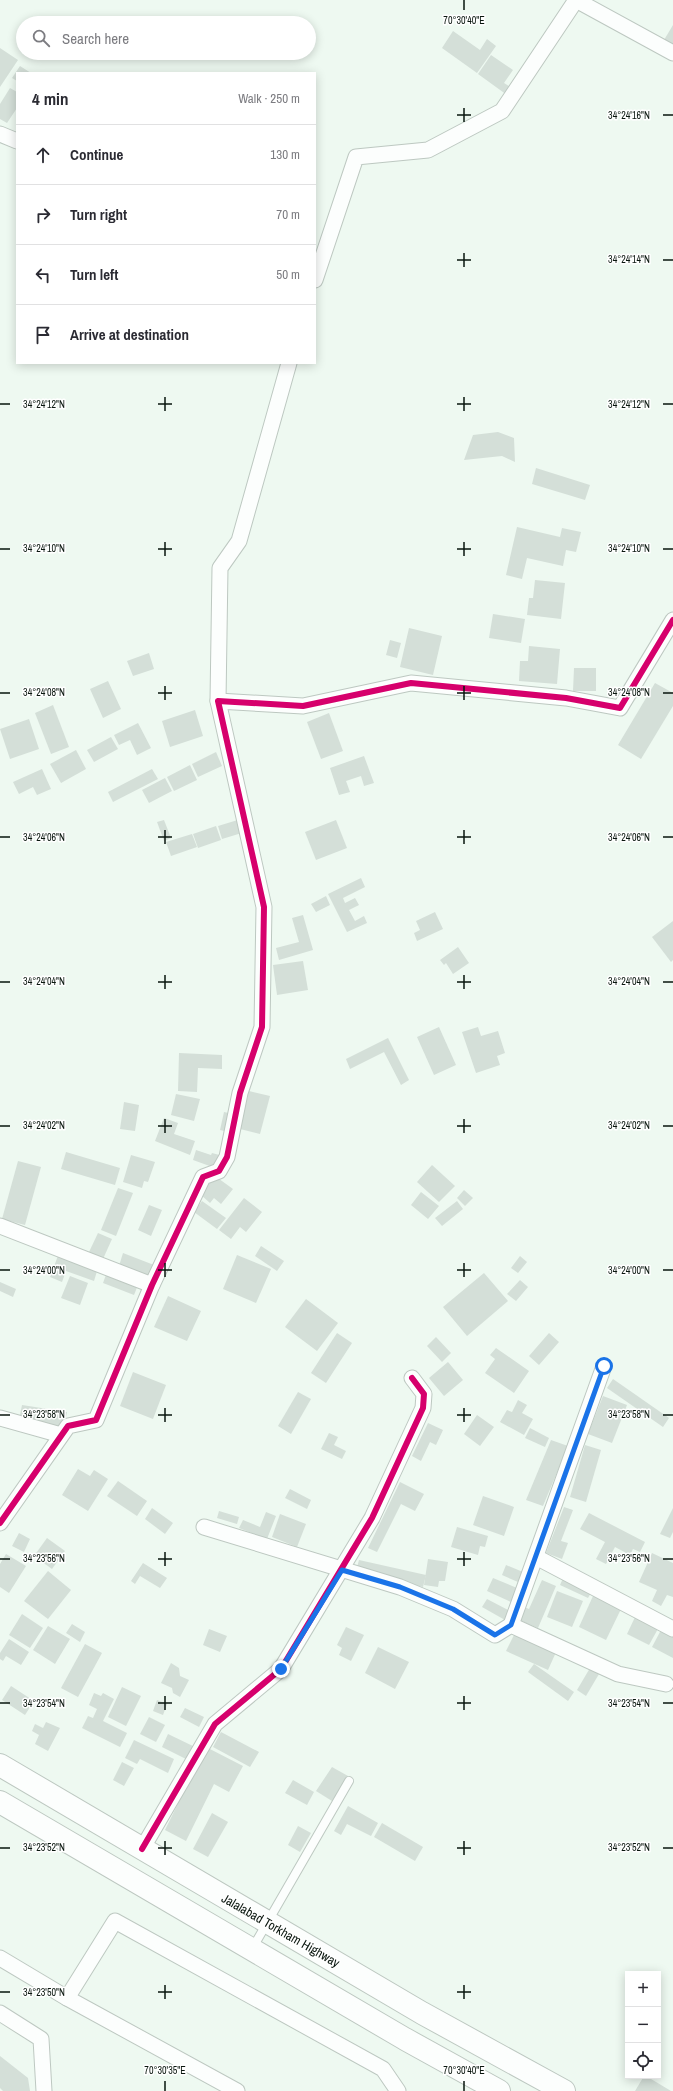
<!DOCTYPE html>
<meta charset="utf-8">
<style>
:root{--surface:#fff;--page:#f7f7f7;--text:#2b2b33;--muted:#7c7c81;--line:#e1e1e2}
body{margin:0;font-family:"Archivo Narrow",sans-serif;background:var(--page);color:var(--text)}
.controls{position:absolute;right:12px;bottom:12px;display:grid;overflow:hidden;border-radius:0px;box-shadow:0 2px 10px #0003}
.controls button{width:36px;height:36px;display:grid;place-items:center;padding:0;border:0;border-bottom:1px solid var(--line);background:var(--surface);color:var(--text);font:20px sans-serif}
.stop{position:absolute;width:12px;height:12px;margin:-9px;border:3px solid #1a73e8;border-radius:50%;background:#fff}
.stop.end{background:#1a73e8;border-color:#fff;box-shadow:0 1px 4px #0008}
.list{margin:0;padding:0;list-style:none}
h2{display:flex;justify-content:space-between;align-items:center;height:52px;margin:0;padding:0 16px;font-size:17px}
h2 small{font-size:13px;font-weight:400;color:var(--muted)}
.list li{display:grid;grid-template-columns:26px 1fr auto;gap:12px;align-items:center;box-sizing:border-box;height:60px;padding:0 16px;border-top:1px solid var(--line)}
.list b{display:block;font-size:15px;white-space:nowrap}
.list em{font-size:13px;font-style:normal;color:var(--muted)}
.icon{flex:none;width:22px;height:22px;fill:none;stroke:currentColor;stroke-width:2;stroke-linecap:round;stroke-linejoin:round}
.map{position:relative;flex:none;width:673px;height:2091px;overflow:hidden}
.search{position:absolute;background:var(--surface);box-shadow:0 2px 10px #0003;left:16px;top:16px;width:300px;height:44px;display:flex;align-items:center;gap:10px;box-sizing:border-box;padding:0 14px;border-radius:22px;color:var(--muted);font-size:15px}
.panel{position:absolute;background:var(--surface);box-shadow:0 2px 10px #0003;left:16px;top:72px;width:300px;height:292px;border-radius:0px}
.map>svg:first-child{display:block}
.building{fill:#d4dfd8}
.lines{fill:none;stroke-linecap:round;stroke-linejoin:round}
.service-casing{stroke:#bdc8c1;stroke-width:10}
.minor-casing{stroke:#bdc8c1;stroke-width:17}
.trunk-casing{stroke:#bdc8c1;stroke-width:24}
.service{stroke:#fcfefd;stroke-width:8}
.minor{stroke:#fcfefd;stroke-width:15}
.trunk{stroke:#fcfefd;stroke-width:22}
.cycleway-casing{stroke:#fff;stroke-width:8}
.cycleway{stroke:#d6006c;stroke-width:6}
.route{stroke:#1a73e8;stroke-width:5}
.ticks{fill:none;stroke:#09160e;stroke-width:1.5}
.labels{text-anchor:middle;stroke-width:3;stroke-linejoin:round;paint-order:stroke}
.street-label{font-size:13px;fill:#09160e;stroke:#fff}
.ticks-label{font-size:10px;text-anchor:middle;fill:#09160e;stroke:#fff;stroke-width:3;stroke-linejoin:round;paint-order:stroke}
</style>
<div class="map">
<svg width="673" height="2091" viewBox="0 0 673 2091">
<rect width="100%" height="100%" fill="#eef9f1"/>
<!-- building -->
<g class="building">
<path d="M673,25V45L664,40Z"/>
<path d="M453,31L480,50L487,39L496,46L477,73L442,48Z"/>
<path d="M0,48L18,60L0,87Z"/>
<path d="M491,55L513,70L504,83L512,88L507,95L478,74Z"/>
<path d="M20,66L31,73H17V81L12,78Z"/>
<path d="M10,88L17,92V108L7,123L0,119V104Z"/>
<path d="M498,432L514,438L515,462L502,456L464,460L473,435Z"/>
<path d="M536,468L590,485L585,500L532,484Z"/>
<path d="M517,527L560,537L562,528L581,532L576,552L566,550L563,566L527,558L522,579L506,575Z"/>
<path d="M535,580L565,583L561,619L527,615L529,598H533Z"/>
<path d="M493,614L525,619L521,643L489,638Z"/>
<path d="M409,628L442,636L433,675L400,667Z"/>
<path d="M390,640L401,643L397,658L386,655Z"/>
<path d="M529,646L560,649L557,684L519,681L520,661H528Z"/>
<path d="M149,653L154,669L133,676L127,661Z"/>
<path d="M574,668H596V691H573Z"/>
<path d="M108,681L121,709L103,718L90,689Z"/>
<path d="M655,683L673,693V706L641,759L618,745Z"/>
<path d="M53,705L69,747L51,754L35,713Z"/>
<path d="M195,710L203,736L170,747L162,721Z"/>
<path d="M329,713L343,751L321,759L307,722Z"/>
<path d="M29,719L39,749L10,759L0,729Z"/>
<path d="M138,723L151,748L137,755L130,740L119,745L114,735Z"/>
<path d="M111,737L118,749L94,762L87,750Z"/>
<path d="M76,750L86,769L61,783L50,764Z"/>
<path d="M216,752L222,766L198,777L192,764Z"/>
<path d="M364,756L374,783L364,786L361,776L346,781L350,792L339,795L330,768Z"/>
<path d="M190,765L197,780L174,791L167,777Z"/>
<path d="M42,769L51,789L37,795L33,787L19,794L13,782Z"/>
<path d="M152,769L158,779L113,802L108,792Z"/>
<path d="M165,778L172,791L149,803L142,790Z"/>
<path d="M241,819L245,832L222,839L218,826Z"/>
<path d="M164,820L171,838L164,841L157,822Z"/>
<path d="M336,820L347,848L316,860L305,832Z"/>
<path d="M216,826L221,840L198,848L193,834Z"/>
<path d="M192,834L197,847L171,856L166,842Z"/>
<path d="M361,878L365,887L343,898L345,903L355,898L359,905L349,910L355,921L364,916L367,923L347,932L328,894Z"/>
<path d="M326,896L330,905L316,912L311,904Z"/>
<path d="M435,912L443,929L417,941L414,933L420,930L416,921Z"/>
<path d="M303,915L313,950L279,960L276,948L299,942L292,918Z"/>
<path d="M673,921V960L671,962L652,937Z"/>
<path d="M458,947L469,963L453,974L446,963L444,965L440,960Z"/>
<path d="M303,961L308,990L277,995L273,965Z"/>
<path d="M439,1027L456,1065L434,1075L417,1037Z"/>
<path d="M478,1027L481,1036L498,1031L505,1053L497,1056L500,1065L476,1073L462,1032Z"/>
<path d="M388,1038L409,1080L401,1085L384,1052L350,1069L346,1059Z"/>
<path d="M179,1053L222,1055V1069L198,1068L197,1092L178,1091Z"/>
<path d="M249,1091L270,1096L260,1134L240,1129Z"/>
<path d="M176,1094L200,1099L194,1121L171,1115Z"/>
<path d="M124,1102L139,1105L135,1131L120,1129Z"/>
<path d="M224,1112L233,1114L228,1132L220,1130Z"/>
<path d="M164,1118L178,1123L174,1134L195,1141L190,1155L155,1141Z"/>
<path d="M196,1150L211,1155L212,1153L223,1156L218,1169L193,1160Z"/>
<path d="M66,1152L120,1168L115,1185L61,1169Z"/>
<path d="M131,1155L155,1162L148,1182L144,1181L142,1188L123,1182Z"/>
<path d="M18,1161L41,1167L25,1225L2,1219Z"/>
<path d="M432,1165L455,1186L439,1202L417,1182Z"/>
<path d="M215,1176L233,1189L221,1204L214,1198L210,1203L201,1195Z"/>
<path d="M118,1188L133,1193L116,1236L101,1230Z"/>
<path d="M464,1190L473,1198L465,1206L457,1198Z"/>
<path d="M421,1192L439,1206L428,1219L411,1205Z"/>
<path d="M244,1198L262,1212L246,1232L240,1227L231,1239L219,1230Z"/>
<path d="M202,1201L226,1218L217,1229L194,1212Z"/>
<path d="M457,1201L463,1209L442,1226L435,1218Z"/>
<path d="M149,1205L162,1210L151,1236L138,1230Z"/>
<path d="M98,1233L112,1239L103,1259L89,1252Z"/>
<path d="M261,1246L284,1261L277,1271L255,1256Z"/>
<path d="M59,1253L98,1268L94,1281L66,1271L62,1282L50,1277Z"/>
<path d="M123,1253L154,1265L150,1278L119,1266Z"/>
<path d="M237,1255L271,1269L256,1303L223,1289Z"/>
<path d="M520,1256L527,1262L518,1273L511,1268Z"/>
<path d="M107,1272L138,1285L134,1295L103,1283Z"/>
<path d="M484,1273L508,1301L467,1336L443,1307Z"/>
<path d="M70,1276L88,1283L80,1305L61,1298Z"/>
<path d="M520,1280L528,1287L516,1301L507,1294Z"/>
<path d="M0,1282L16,1289L13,1297L0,1291Z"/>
<path d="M168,1296L201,1311L187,1341L154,1327Z"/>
<path d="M306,1299L338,1323L317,1351L285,1327Z"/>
<path d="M337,1333L352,1343L326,1383L311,1373Z"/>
<path d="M549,1333L559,1342L539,1365L529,1356Z"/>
<path d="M436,1337L451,1353L442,1362L427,1346Z"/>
<path d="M496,1348L529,1371L514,1393L485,1373L495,1359L490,1355Z"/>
<path d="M448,1362L463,1380L444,1396L429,1378Z"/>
<path d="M133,1372L166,1385L153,1419L120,1406Z"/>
<path d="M613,1379L669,1418L663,1427L607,1388Z"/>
<path d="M298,1392L311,1399L291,1434L278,1426Z"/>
<path d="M603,1396L627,1405L612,1443L588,1434Z"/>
<path d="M518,1400L527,1405L522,1413L533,1419L524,1435L500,1422L507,1410L512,1412Z"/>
<path d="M22,1405L67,1412L64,1427L19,1420Z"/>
<path d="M477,1415L494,1427L480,1446L464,1434Z"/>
<path d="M428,1423L443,1430L436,1445L430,1442L421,1461L412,1456Z"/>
<path d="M530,1428L549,1438L545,1447L525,1438Z"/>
<path d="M329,1433L338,1437L334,1445L346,1451L342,1459L321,1449Z"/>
<path d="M551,1440L568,1446L543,1506L526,1500Z"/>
<path d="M585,1445L601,1450L586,1502L570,1497Z"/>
<path d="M78,1469L90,1476L94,1470L108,1479L88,1511L62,1495Z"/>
<path d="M118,1481L147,1501L137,1516L107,1496Z"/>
<path d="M400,1482L424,1494L415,1511L401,1504L377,1552L368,1548Z"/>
<path d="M290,1489L311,1500L307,1509L285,1498Z"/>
<path d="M483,1496L514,1507L504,1536L473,1525Z"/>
<path d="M564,1507L573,1510L561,1541L568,1543L562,1559L546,1553Z"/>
<path d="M152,1508L173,1523L165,1534L145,1519Z"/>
<path d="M673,1508V1532L670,1538L660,1534Z"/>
<path d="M219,1511L239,1517L237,1524L217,1518Z"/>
<path d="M266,1512L276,1516L267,1539L239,1528L243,1520L260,1527Z"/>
<path d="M589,1513L645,1542L640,1552L633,1549L630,1555L615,1547L606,1564L596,1559L605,1542L580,1529Z"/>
<path d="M280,1514L306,1524L297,1547L272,1537Z"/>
<path d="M457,1527L488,1536L485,1547L480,1546L478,1555L451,1547Z"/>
<path d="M19,1533L30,1539L24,1552L12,1546Z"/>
<path d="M47,1538L65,1551L52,1569L34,1556Z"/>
<path d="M652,1553L673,1563V1597L667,1595L661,1606L652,1601L657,1590L639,1582Z"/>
<path d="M6,1554L26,1566L9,1593L0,1587V1564Z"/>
<path d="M428,1559L448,1562L445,1581H439L438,1587L424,1585Z"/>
<path d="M359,1560L426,1575L423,1587L356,1571Z"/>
<path d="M143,1563L167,1578L160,1588L140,1576L135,1584L131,1581Z"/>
<path d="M506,1565L523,1572L518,1582L502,1575Z"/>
<path d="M48,1571L71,1590L48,1619L24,1601Z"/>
<path d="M564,1576L593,1589L588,1598L560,1585Z"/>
<path d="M493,1578L517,1588L511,1602L487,1591Z"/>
<path d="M542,1580L556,1586L538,1628L517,1619L522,1606L529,1609Z"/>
<path d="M557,1591L583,1601L572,1627L547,1617Z"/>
<path d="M593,1596L621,1609L606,1640L579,1627Z"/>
<path d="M487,1599L510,1611L505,1620L482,1607Z"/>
<path d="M22,1614L43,1628L30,1648L9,1635Z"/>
<path d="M636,1615L659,1627L649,1645L627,1634Z"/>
<path d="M72,1624L85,1632L80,1642L66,1633Z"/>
<path d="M48,1626L70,1639L55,1664L33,1650Z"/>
<path d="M346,1627L364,1635L351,1661L339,1655L342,1648L337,1645Z"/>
<path d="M209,1629L227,1636L220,1652L203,1645Z"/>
<path d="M661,1630L673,1636V1658L652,1647Z"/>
<path d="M516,1631L557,1650L548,1670L506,1651Z"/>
<path d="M9,1639L29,1652L21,1665L6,1656L3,1661L0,1659V1653Z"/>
<path d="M85,1644L102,1653L78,1697L61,1688Z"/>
<path d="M378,1647L409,1662L395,1689L365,1673Z"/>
<path d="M171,1663L179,1668L180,1676L189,1680L180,1697L173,1693L172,1688L161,1683Z"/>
<path d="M534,1664L574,1692L568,1701L528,1672Z"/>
<path d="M590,1668L599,1674L586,1696L577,1690Z"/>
<path d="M11,1686L34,1701L25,1715L2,1700Z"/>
<path d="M122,1687L141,1696L126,1726L108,1717Z"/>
<path d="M94,1693L101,1696L103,1693L114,1699L103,1721L127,1733L120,1747L82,1728L88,1716L93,1718L97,1709L89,1705Z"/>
<path d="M157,1700L167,1704L163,1715L153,1711Z"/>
<path d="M185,1708L204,1717L199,1727L180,1717Z"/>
<path d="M149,1717L165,1725L156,1742L140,1734Z"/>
<path d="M46,1722L60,1728L48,1751L35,1744L39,1735L32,1731L35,1724L43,1728Z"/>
<path d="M221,1732L259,1752L250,1767L213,1747Z"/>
<path d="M168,1734L197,1748L190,1761L162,1747Z"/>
<path d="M134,1740L174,1759L168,1773L140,1759L137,1764L125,1758Z"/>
<path d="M206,1747L243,1766L229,1792L214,1784L186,1841L165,1830Z"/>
<path d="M122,1762L134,1768L124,1786L113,1780Z"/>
<path d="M332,1767L348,1776L332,1801L316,1791Z"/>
<path d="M293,1780L314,1792L307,1805L285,1793Z"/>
<path d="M348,1806L378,1823L371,1836L347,1824L341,1835L334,1831Z"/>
<path d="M212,1813L228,1822L208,1857L193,1849Z"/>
<path d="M382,1823L423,1847L415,1861L374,1837Z"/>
<path d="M298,1826L311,1833L300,1852L288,1845Z"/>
<path d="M0,2056L28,2078L30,2091H3L0,2088Z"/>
<path d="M644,2076H646L671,2091H635Z"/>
</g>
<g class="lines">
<defs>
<path id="service" d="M252,1949L349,1781"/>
<g id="minor">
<path d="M576,0L673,53"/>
<path d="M0,134L17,141"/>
<path d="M315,280L356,157L428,150L502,111L576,0"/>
<path d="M218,701L220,568L239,541L289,363"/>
<path d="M0,1226L152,1285"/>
<path d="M0,1418L61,1435"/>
<path d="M0,1523L68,1426L96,1420L152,1285L203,1177L219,1171L227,1157L240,1093L262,1027L264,907L218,701L303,706L411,683L566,698L620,708L673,620"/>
<path d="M204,1527L400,1587L453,1609L495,1635L511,1625L618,1674L666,1684"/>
<path d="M536,1557L673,1629"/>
<path d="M511,1625L604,1366"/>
<path d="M142,1849L215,1724L281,1669L372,1518L423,1408L424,1394L412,1378"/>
<path d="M0,1958L67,1998L115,1921L383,2069L398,2091"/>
<path d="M67,1998L237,2091"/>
<path d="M0,2013L41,2039L44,2091"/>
</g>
<g id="trunk">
<path d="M0,1765L422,2013L564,2091"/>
<path d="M0,1802L405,2039L499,2091"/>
</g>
</defs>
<!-- service casing -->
<use href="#service" class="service-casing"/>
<!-- minor casing -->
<use href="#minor" class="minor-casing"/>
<!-- trunk casing -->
<use href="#trunk" class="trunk-casing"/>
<!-- service -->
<use href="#service" class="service"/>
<!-- minor -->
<use href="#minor" class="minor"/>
<!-- trunk -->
<use href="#trunk" class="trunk"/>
<defs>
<g id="cycleway">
<path d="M0,1523L68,1426L96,1420L152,1285L203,1177L219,1171L227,1157L240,1093L262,1027L264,907L218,701L303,706L411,683L566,698L620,708L673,620"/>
<path d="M142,1849L215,1724L281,1669L372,1518L423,1408L424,1394L412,1378"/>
</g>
</defs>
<!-- cycleway casing -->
<use href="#cycleway" class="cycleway-casing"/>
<!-- cycleway -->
<use href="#cycleway" class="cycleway"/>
</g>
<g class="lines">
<!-- route -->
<path class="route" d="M281,1669L342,1570L400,1587L453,1609L495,1635L511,1625L604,1366"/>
</g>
<!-- ticks -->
<path class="ticks" d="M464,0V10M464,108V122M457,115H471M663,115H673M464,253V267M457,260H471M663,260H673M165,397V411M464,397V411M0,404H10M158,404H172M457,404H471M663,404H673M165,542V556M464,542V556M0,549H10M158,549H172M457,549H471M663,549H673M165,686V700M464,686V700M0,693H10M158,693H172M457,693H471M663,693H673M165,830V844M464,830V844M0,837H10M158,837H172M457,837H471M663,837H673M165,975V989M464,975V989M0,982H10M158,982H172M457,982H471M663,982H673M165,1119V1133M464,1119V1133M0,1126H10M158,1126H172M457,1126H471M663,1126H673M165,1263V1277M464,1263V1277M0,1270H10M158,1270H172M457,1270H471M663,1270H673M165,1408V1422M464,1408V1422M0,1415H10M158,1415H172M457,1415H471M663,1415H673M165,1552V1566M464,1552V1566M0,1559H10M158,1559H172M457,1559H471M663,1559H673M165,1696V1710M464,1696V1710M0,1703H10M158,1703H172M457,1703H471M663,1703H673M165,1841V1855M464,1841V1855M0,1848H10M158,1848H172M457,1848H471M663,1848H673M165,1985V1999M464,1985V1999M0,1992H10M158,1992H172M457,1992H471M165,2081V2091M464,2081V2091"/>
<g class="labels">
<!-- street labels -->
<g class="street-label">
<text transform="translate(281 1930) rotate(30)" y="5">Jalalabad Torkham Highway</text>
</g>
</g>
<g class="ticks-label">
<text x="464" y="24">70°30'40"E</text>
<text x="629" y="119">34°24'16"N</text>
<text x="629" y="263">34°24'14"N</text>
<text x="44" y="408">34°24'12"N</text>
<text x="629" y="408">34°24'12"N</text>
<text x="44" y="552">34°24'10"N</text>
<text x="629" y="552">34°24'10"N</text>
<text x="44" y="696">34°24'08"N</text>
<text x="629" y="696">34°24'08"N</text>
<text x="44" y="841">34°24'06"N</text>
<text x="629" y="841">34°24'06"N</text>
<text x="44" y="985">34°24'04"N</text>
<text x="629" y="985">34°24'04"N</text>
<text x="44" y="1129">34°24'02"N</text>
<text x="629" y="1129">34°24'02"N</text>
<text x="44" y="1274">34°24'00"N</text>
<text x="629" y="1274">34°24'00"N</text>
<text x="44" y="1418">34°23'58"N</text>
<text x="629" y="1418">34°23'58"N</text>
<text x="44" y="1562">34°23'56"N</text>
<text x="629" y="1562">34°23'56"N</text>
<text x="44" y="1707">34°23'54"N</text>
<text x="629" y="1707">34°23'54"N</text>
<text x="44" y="1851">34°23'52"N</text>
<text x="629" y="1851">34°23'52"N</text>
<text x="44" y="1996">34°23'50"N</text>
<text x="165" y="2074">70°30'35"E</text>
<text x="464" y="2074">70°30'40"E</text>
</g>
</svg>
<div class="controls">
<button>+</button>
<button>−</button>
<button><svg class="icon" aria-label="locate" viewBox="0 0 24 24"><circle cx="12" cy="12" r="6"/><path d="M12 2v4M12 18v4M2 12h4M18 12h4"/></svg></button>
</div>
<div class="stop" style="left:604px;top:1366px"></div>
<div class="stop end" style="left:281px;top:1669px"></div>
<div class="search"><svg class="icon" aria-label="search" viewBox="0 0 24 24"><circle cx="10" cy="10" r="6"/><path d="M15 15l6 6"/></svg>Search here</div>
<section class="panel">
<h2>4 min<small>Walk · 250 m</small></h2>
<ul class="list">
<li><svg class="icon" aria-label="ahead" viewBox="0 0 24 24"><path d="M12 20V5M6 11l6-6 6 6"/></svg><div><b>Continue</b></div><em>130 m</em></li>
<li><svg class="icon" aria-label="right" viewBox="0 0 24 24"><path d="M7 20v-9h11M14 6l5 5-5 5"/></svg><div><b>Turn right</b></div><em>70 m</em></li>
<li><svg class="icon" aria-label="left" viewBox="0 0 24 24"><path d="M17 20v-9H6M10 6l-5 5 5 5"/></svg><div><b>Turn left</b></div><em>50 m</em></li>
<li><svg class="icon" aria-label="arrive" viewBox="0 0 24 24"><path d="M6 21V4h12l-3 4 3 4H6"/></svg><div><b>Arrive at destination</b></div></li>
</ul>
</section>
</div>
